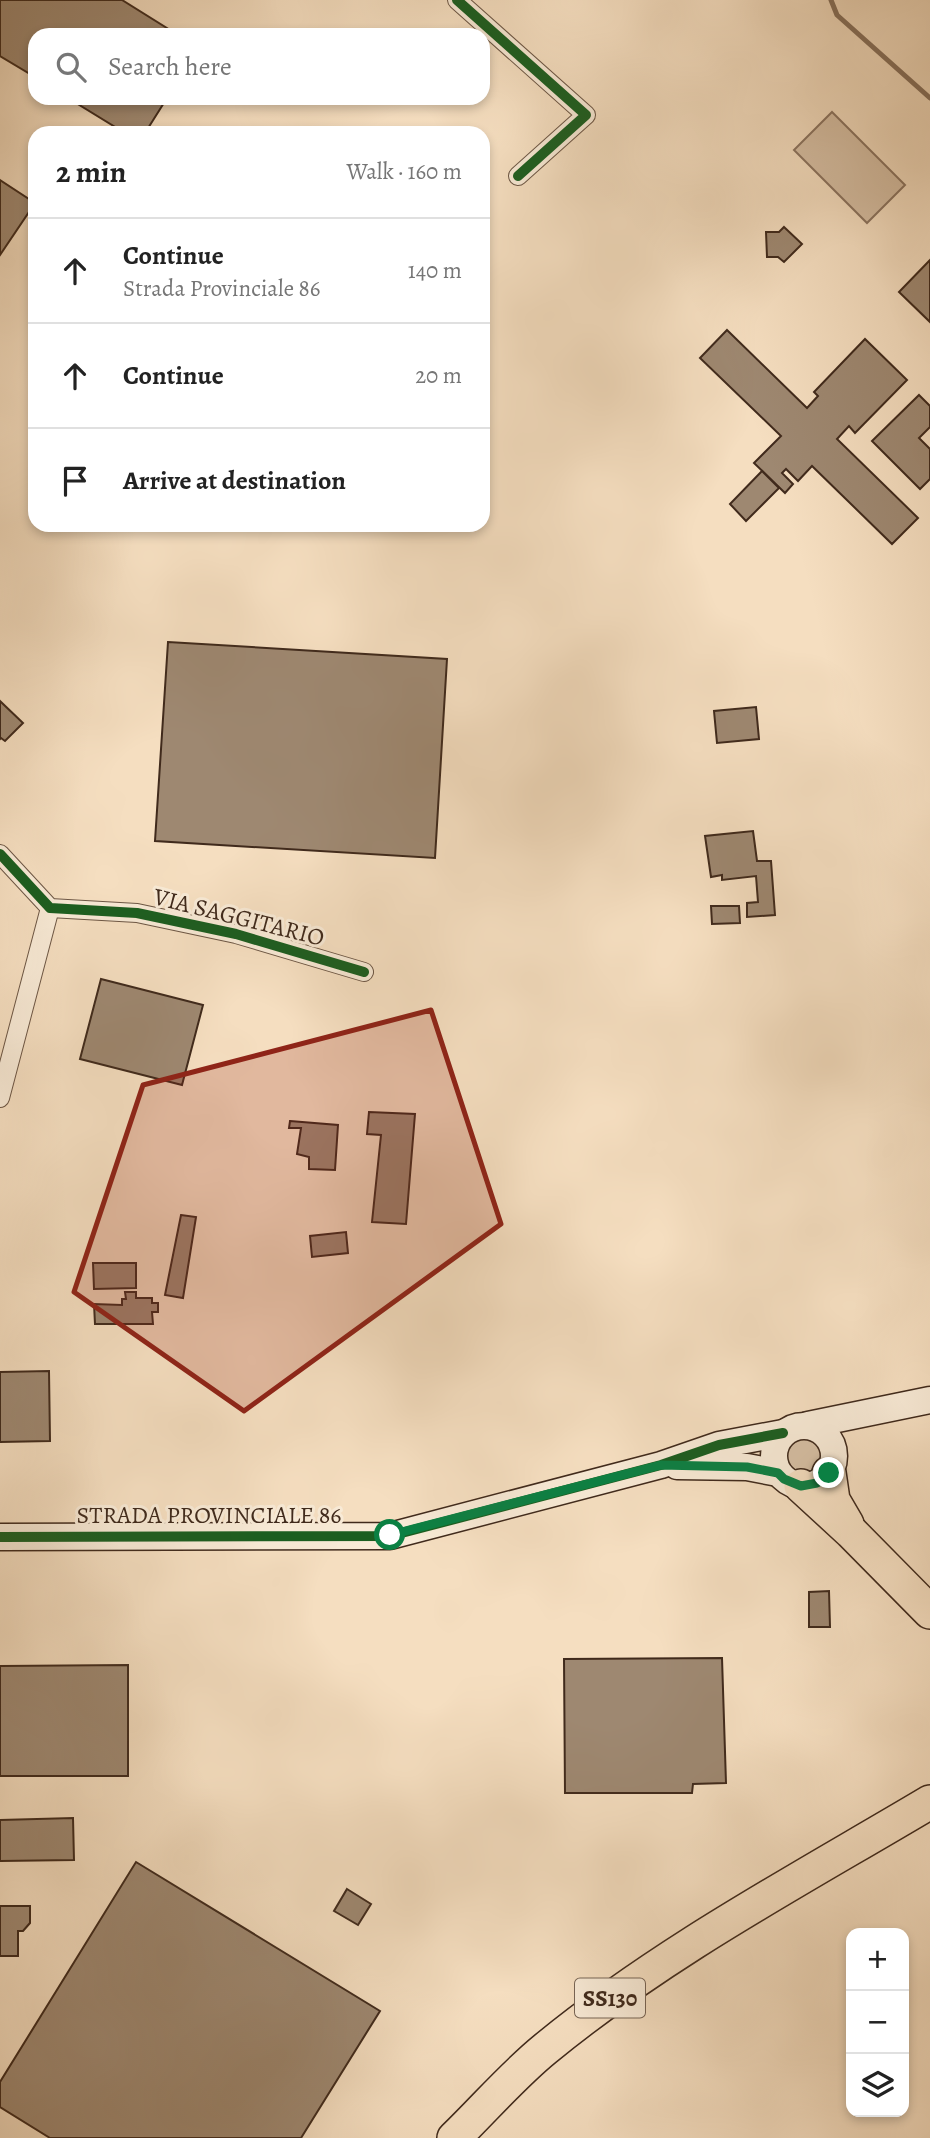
<!DOCTYPE html>
<meta charset="utf-8">
<style>
:root{--surface:#fff;--page:#f6f6f6;--text:#222;--muted:#767676;--line:#e0e0e0}
body{margin:0;font-family:Alegreya,serif;background:var(--page);color:var(--text)}
.controls{position:absolute;right:21px;bottom:21px;display:grid;overflow:hidden;border-radius:14px;box-shadow:0 4px 10px #0003}
.controls button{width:63px;height:63px;display:grid;place-items:center;padding:0;border:0;border-bottom:2px solid var(--line);background:var(--surface);color:var(--text);font:35px sans-serif}
.stop{position:absolute;width:21px;height:21px;margin:-16px;border:5px solid #0b8043;border-radius:50%;background:#fff}
.stop.end{background:#0b8043;border-color:#fff;box-shadow:0 2px 7px #0008}
.list{margin:0;padding:0;list-style:none}
h2{display:flex;justify-content:space-between;align-items:center;height:91px;margin:0;padding:0 28px;font-size:30px}
h2 small{font-size:23px;font-weight:400;color:var(--muted)}
.list li{display:grid;grid-template-columns:46px 1fr auto;gap:21px;align-items:center;box-sizing:border-box;height:105px;padding:0 28px;border-top:2px solid var(--line)}
.list b{display:block;font-size:26px;white-space:nowrap}
.list p{margin:0;font-size:23px;white-space:nowrap;color:var(--muted)}
.list em{font-size:23px;font-style:normal;color:var(--muted)}
.icon{flex:none;width:38px;height:38px;fill:none;stroke:currentColor;stroke-width:2;stroke-linecap:round;stroke-linejoin:round}
.map{position:relative;flex:none;width:930px;height:2138px;overflow:hidden}
.search{position:absolute;background:var(--surface);box-shadow:0 4px 10px #0003;left:28px;top:28px;width:462px;height:77px;display:flex;align-items:center;gap:18px;box-sizing:border-box;padding:0 24px;border-radius:21px;color:var(--muted);font-size:26px}
.panel{position:absolute;background:var(--surface);box-shadow:0 4px 10px #0003;left:28px;top:126px;width:462px;height:406px;border-radius:21px}
.map>svg:first-child{display:block}
.green{fill:#d6bfa4;stroke:#8b7460;stroke-width:2}
.lines{fill:none;stroke-linecap:round;stroke-linejoin:round}
.stream{stroke:#87715d;stroke-width:5}
.building{fill:#9e8871;stroke:#402a1c;stroke-width:2}
.street-casing{stroke:#6d5745;stroke-width:20}
.secondary-casing{stroke:#402a1c;stroke-width:29}
.highway-casing{stroke:#402a1c;stroke-width:36}
.street{stroke:#f8ead6;stroke-width:18}
.secondary{stroke:#f8ead6;stroke-width:26}
.highway{stroke:#f5dec0;stroke-width:33}
.cycleway-casing{stroke:#f8ead6;stroke-width:15}
.cycleway{stroke:#1b5e20;stroke-width:10}
.route{stroke:#0b8043;stroke-width:9}
.marked{fill:#8f2418;fill-opacity:0.2;stroke:#8f2418;stroke-width:5;stroke-linejoin:round}
.labels{text-anchor:middle;stroke-width:6;stroke-linejoin:round;paint-order:stroke}
.shield{fill:#f8ead6;stroke:#776454;stroke-width:2}
.shield-label{font-size:23px;font-weight:bold;fill:#402a1c}
.street-label{font-size:24px;fill:#402a1c;stroke:#f8ead6}
</style>
<div class="map">
<svg width="930" height="2138" viewBox="0 0 930 2138">
<rect width="100%" height="100%" fill="#f5dec0"/>
<filter id="stains"><feTurbulence type="fractalNoise" baseFrequency=".00286" numOctaves="4"/><feColorMatrix values="0 0 0 0 .2 0 0 0 0 .09 0 0 0 0 .02 0 0 0 .5 -.17"/></filter>
<radialGradient id="worn" r=".72"><stop offset=".6" stop-color="#630" stop-opacity="0"/><stop offset="1" stop-color="#630" stop-opacity=".3"/></radialGradient>
<!-- green -->
<g class="green">
<path d="M832,112L905,185L867,223L794,150Z"/>
<circle cx="803" cy="1455" r="23"/>
</g>
<g class="lines">
<!-- stream -->
<path class="stream" d="M831,0L837,15L930,98"/>
</g>
<!-- building -->
<g class="building">
<path d="M0,0H122L178,35H35V77L0,56Z"/>
<path d="M68,98H167L145,133H125Z"/>
<path d="M0,180L35,203L0,255Z"/>
<path d="M784,227L802,244L784,262L778,257H767L766,232H779Z"/>
<path d="M930,260V322L899,292Z"/>
<path d="M727,330L807,408L818,396L814,392L865,339L907,380L855,433L849,426L837,439L918,518L892,544L812,466L798,481L786,469L782,473L793,484L785,493L754,463L781,436L700,358Z"/>
<path d="M919,395L930,406V427L919,438L930,449V479L920,489L872,441Z"/>
<path d="M762,471L779,488L746,521L730,504Z"/>
<path d="M168,642L447,659L435,858L155,841Z"/>
<path d="M0,701L23,723L5,741L1,738L0,739Z"/>
<path d="M756,707L759,739L717,743L714,711Z"/>
<path d="M753,831L757,861H771L775,915L747,917V903L758,902L756,876L722,880V875L711,877L705,836Z"/>
<path d="M711,906H739L740,923L712,924Z"/>
<path d="M101,979L203,1005L182,1085L80,1059Z"/>
<path d="M369,1112L415,1114L406,1224L372,1222L381,1135L367,1134Z"/>
<path d="M290,1121L338,1125L335,1170L309,1169V1157L297,1154L301,1128H289Z"/>
<path d="M181,1215L196,1217L183,1298L165,1295Z"/>
<path d="M346,1232L348,1253L312,1257L310,1236Z"/>
<path d="M93,1263H136V1288L94,1289Z"/>
<path d="M125,1292H136V1298H152V1303H158V1312H152L153,1324H95L94,1304L122,1305V1299H126Z"/>
<path d="M49,1371L50,1441L0,1442V1372Z"/>
<path d="M829,1591L830,1627H809V1592Z"/>
<path d="M722,1658L726,1783L693,1784L692,1793H565L564,1659Z"/>
<path d="M128,1665V1776H0V1666Z"/>
<path d="M73,1818L74,1860L0,1861V1820Z"/>
<path d="M136,1862L380,2011L301,2138H50L0,2107V2082Z"/>
<path d="M347,1889L371,1904L358,1925L334,1911Z"/>
<path d="M0,1906H30V1923L23,1931H18V1956H0Z"/>
</g>
<g class="lines">
<defs>
<g id="street">
<path d="M457,0L586,115L518,176"/>
<path d="M0,854L50,908L137,913L236,934L364,972"/>
<path d="M0,1098L50,908"/>
</g>
<g id="secondary">
<path d="M808,1425L930,1400"/>
<circle cx="804" cy="1456" r="30"/>
<path d="M677,1466L747,1467L778,1473"/>
<path d="M0,1537L390,1536L661,1465L719,1445L783,1433"/>
</g>
<g id="highway">
<path d="M829,1473L833,1500L847,1524"/>
<path d="M801,1486L851,1532L930,1612"/>
<path d="M454,2138C484,2109 513,2075 545,2049C663,1952 799,1880 930,1802"/>
</g>
</defs>
<!-- street casing -->
<use href="#street" class="street-casing"/>
<!-- secondary casing -->
<use href="#secondary" class="secondary-casing"/>
<!-- highway casing -->
<use href="#highway" class="highway-casing"/>
<!-- street -->
<use href="#street" class="street"/>
<!-- secondary -->
<use href="#secondary" class="secondary"/>
<!-- highway -->
<use href="#highway" class="highway"/>
<defs>
<g id="cycleway">
<path d="M457,0L586,115L518,176"/>
<path d="M0,854L50,908L137,913L236,934L364,972"/>
<path d="M0,1537L390,1536L661,1465L719,1445L783,1433"/>
</g>
</defs>
<!-- cycleway casing -->
<use href="#cycleway" class="cycleway-casing"/>
<!-- cycleway -->
<use href="#cycleway" class="cycleway"/>
</g>
<g class="lines">
<!-- route -->
<path class="route" d="M390,1535L661,1465L747,1467L778,1473L784,1479L801,1486L817,1483L829,1473"/>
</g>
<!-- marked area -->
<path class="marked" d="M431,1010L501,1224L244,1411L74,1292L143,1085Z"/>
<g class="labels">
<!-- shield labels -->
<rect class="shield" x="575" y="1978.5" width="70" height="39" rx="5"/>
<g class="shield-label">
<text x="610" y="2006">SS130</text>
</g>
<!-- street labels -->
<g class="street-label">
<text transform="translate(239 917) rotate(14)" y="8">VIA SAGGITARIO</text>
<text x="209" y="1523">STRADA PROVINCIALE 86</text>
</g>
</g>
<rect width="100%" height="100%" filter="url(#stains)"/>
<rect width="100%" height="100%" fill="url(#worn)"/>
</svg>
<div class="controls">
<button>+</button>
<button>−</button>
<button><svg class="icon" aria-label="layers" viewBox="0 0 24 24"><path d="M12 4l9 5-9 5-9-5zM3 14l9 5 9-5"/></svg></button>
</div>
<div class="stop" style="left:390px;top:1535px"></div>
<div class="stop end" style="left:829px;top:1473px"></div>
<div class="search"><svg class="icon" aria-label="search" viewBox="0 0 24 24"><circle cx="10" cy="10" r="6"/><path d="M15 15l6 6"/></svg>Search here</div>
<section class="panel">
<h2>2 min<small>Walk · 160 m</small></h2>
<ul class="list">
<li><svg class="icon" aria-label="ahead" viewBox="0 0 24 24"><path d="M12 20V5M6 11l6-6 6 6"/></svg><div><b>Continue</b><p>Strada Provinciale 86</p></div><em>140 m</em></li>
<li><svg class="icon" aria-label="ahead" viewBox="0 0 24 24"><path d="M12 20V5M6 11l6-6 6 6"/></svg><div><b>Continue</b></div><em>20 m</em></li>
<li><svg class="icon" aria-label="arrive" viewBox="0 0 24 24"><path d="M6 21V4h12l-3 4 3 4H6"/></svg><div><b>Arrive at destination</b></div></li>
</ul>
</section>
</div>
